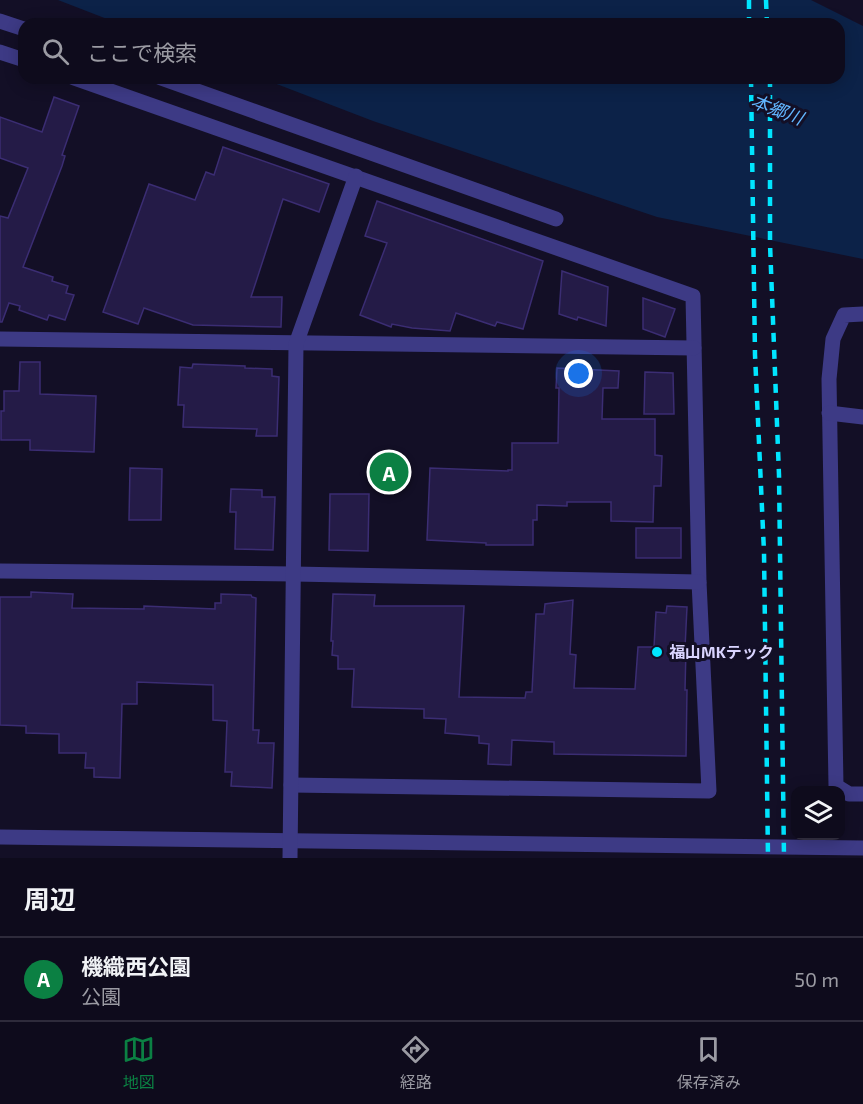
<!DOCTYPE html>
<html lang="ja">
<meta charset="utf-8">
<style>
:root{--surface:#0e0b1c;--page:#171425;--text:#f1f3f6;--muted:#9b9ba3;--line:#2e2b3b;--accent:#0b8043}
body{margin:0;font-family:"Exo 2","Noto Sans JP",sans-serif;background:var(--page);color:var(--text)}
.controls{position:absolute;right:18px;bottom:18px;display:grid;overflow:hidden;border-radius:12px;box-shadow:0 3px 15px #0003}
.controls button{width:54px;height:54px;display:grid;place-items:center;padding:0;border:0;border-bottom:2px solid var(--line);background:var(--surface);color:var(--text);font:30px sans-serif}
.you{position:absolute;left:579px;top:374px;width:21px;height:21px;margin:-15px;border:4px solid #fff;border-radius:50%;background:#1a73e8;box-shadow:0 0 0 9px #1a73e833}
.badge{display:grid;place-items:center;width:39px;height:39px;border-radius:50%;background:var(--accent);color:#fff;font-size:20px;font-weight:700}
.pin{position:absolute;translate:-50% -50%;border:3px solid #fff;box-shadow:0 2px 6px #0006}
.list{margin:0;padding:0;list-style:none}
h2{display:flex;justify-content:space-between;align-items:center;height:78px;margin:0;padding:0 24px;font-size:26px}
h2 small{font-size:20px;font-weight:400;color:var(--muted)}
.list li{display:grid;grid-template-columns:39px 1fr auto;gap:18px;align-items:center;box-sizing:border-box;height:84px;padding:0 24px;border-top:2px solid var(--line)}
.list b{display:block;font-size:22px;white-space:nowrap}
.list p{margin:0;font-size:20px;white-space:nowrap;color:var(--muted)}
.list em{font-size:20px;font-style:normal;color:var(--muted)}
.icon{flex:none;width:33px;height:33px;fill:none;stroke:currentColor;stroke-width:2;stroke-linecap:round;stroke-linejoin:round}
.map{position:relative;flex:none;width:863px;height:858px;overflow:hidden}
.search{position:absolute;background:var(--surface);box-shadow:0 3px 15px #0003;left:18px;right:18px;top:18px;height:66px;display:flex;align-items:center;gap:15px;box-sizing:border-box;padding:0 21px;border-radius:18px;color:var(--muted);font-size:22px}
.sheet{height:162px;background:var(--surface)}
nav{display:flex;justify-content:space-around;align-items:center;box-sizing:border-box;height:84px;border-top:2px solid var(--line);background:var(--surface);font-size:16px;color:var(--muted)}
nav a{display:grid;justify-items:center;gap:3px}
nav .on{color:var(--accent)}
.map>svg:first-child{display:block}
.water{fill:#0c2248}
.building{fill:#241b47;stroke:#3b2d73;stroke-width:1.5}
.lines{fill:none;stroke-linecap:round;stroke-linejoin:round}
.minor{stroke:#3d3a85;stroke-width:15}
.rail{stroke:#00e5ff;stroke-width:4.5;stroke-dasharray:9 8;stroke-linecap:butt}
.poi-dot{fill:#00e5ff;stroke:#130f26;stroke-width:2}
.labels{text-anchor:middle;stroke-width:6;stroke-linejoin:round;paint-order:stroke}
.poi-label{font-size:16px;font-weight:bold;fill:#d9d4ff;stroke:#130f26;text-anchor:start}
.water-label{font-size:18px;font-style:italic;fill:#62b6ff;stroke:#130f26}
</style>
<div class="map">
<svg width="863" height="858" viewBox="0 0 863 858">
<rect width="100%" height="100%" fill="#130f26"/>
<!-- water -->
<path class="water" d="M58,0H811L863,26V259L657,217L373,121L261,78H839V24H120Z"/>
<!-- building -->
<g class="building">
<path d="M54,97L79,106L62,155L65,156L62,166L23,267L53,277L52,281L68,286L66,293L74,295L65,320L49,315L47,320L19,310L20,306L9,303L2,322H0V216L8,218L28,168L0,158V117L42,132Z"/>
<path d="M223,147L329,184L319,212L283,199L251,297H282L281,327L193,325L144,308L138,324L103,312L149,184L195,200L206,172L214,175Z"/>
<path d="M377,201L543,261L523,329L497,322L495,326L456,313L450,331L412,328L392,324L391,327L360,315L387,243L365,236Z"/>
<path d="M562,271L608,287L606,326L578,317L577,320L559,314Z"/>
<path d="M643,298L675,309L665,337L643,329Z"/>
<path d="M20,362H40V394L96,396L94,452L30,450V440H1V411H4V391H19Z"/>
<path d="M193,364L245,366V368L272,369V376L279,377L277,436H256L257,429L183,427L184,405H178L180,367L192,368Z"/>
<path d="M557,368L619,371L618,388H603L602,419H655V455L662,456L661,486H654L653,522L611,521V502H567V506L537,505V520H533V545H486V543L427,540L430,468L508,471V470H512V443H558L559,388H556Z"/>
<path d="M645,372L673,373L674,414H644Z"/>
<path d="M130,468L162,469L161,520H129Z"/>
<path d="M231,489L262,490V497H275L273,550L235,549L236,512H230Z"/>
<path d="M330,494H369L368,551L329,550Z"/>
<rect x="636" y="528" width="45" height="30"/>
<path d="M31,592L73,594L72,608L144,609V606L215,609V603H221V594L251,595L252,597L256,598L253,730H259L258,743H274L272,788L231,786L232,772H225L227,721L213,720V685L137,682V704H122L120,778L94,777V768H85L86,753H59V734L26,733V726L0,725V597H31Z"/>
<path d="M333,594L375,595L374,606H464L459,697L525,698L526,692H532L536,614H544L545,604L573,600L570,654L576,655L574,688L635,689L638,647H654L656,612L666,613L667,606L687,607L685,648L686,649L685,690H687L686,756L554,754V742L512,740L511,765L488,764L489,744L479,743V736L445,733L446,719L424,718V709L352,707L354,669H338V656L332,655L333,641H331Z"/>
</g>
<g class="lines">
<!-- minor -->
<g class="minor">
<path d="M0,21L24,29"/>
<path d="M0,52L24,60"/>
<path d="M74,78L693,296L699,582L709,791L291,785"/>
<path d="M161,78L556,219"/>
<path d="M863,314L844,315L833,339L829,379L836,786L849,794H863"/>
<path d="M0,339L694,348"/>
<path d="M829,413L863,417"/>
<path d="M0,571L294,574L699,582"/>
<path d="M0,837L863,848"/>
<path d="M290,858L296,344L356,176"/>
</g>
<!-- rail -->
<g class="rail">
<path d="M749,0V24"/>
<path d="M766,0L767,24"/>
<path d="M751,78L755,355L764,552L768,858"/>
<path d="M770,78V244L779,475L784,858"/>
</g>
</g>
<!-- markers -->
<circle class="poi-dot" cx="657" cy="652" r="6"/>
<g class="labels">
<!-- poi labels -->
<g class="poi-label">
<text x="669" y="658">福山MKテック</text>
</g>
<!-- water labels -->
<g class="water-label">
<text transform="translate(777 110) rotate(21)" y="6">本郷川</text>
</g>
</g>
</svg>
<div class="controls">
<button><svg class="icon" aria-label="layers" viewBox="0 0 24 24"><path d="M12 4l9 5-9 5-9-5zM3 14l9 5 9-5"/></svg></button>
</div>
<div class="you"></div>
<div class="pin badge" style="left:389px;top:472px">A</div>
<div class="search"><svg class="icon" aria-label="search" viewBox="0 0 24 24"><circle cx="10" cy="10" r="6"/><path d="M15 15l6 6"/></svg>ここで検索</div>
</div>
<section class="sheet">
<h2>周辺<small></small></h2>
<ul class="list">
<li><span class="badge">A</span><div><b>機織西公園</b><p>公園</p></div><em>50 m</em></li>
</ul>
</section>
<nav>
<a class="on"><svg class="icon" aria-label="map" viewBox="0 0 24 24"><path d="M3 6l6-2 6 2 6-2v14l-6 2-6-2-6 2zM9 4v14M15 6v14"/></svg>地図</a>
<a><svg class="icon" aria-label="directions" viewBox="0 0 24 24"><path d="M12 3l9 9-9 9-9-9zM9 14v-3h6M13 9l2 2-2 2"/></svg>経路</a>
<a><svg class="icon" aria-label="saved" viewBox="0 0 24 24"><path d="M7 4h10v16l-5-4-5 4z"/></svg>保存済み</a>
</nav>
